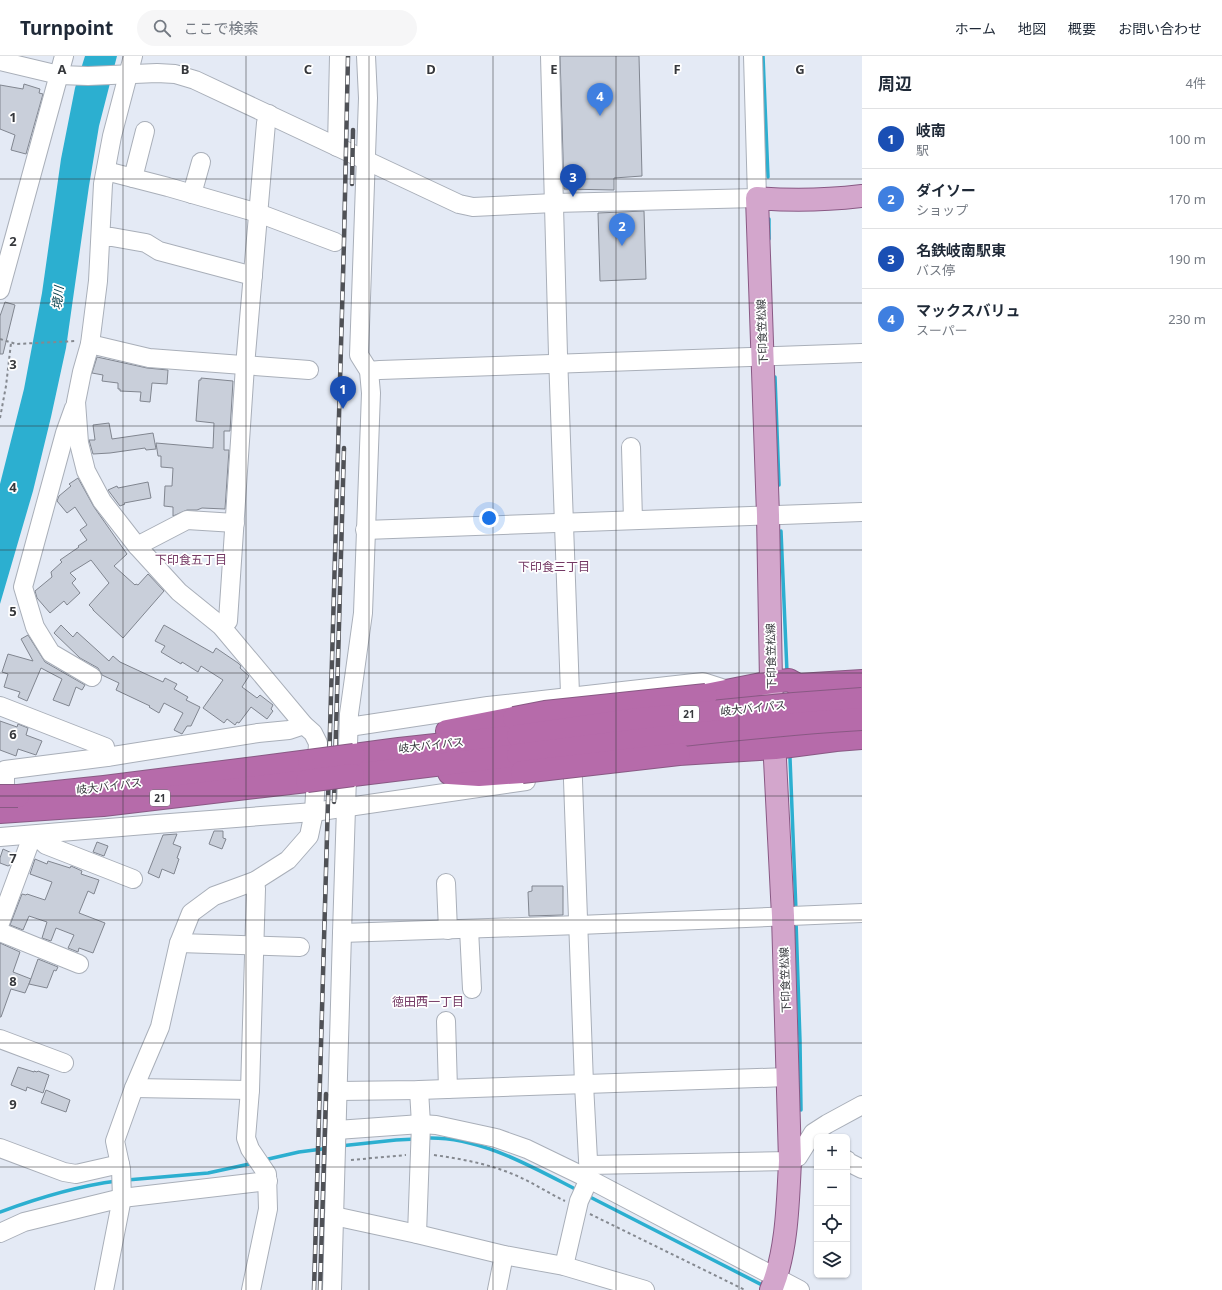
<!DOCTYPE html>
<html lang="ja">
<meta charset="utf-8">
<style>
:root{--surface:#fff;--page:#f6f6f7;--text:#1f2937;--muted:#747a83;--line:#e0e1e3;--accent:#b7439b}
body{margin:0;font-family:"Noto Sans","Noto Sans JP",sans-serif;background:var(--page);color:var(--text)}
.controls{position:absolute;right:12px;bottom:12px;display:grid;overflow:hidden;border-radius:6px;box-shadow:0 1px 3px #0004}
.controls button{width:36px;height:36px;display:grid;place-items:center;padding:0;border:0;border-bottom:1px solid var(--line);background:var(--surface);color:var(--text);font:20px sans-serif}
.you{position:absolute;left:489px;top:462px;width:14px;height:14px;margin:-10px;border:3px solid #fff;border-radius:50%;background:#1a73e8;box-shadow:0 0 0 6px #1a73e833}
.badge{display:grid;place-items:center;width:26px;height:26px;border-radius:50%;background:var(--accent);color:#fff;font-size:13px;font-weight:700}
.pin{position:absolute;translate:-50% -33px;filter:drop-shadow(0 1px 2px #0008)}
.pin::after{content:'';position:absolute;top:21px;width:14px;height:12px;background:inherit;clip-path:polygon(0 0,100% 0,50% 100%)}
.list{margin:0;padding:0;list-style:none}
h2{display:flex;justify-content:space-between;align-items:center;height:52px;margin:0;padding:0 16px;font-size:17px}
h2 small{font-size:13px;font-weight:400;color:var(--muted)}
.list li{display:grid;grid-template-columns:26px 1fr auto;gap:12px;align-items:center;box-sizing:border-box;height:60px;padding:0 16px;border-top:1px solid var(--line)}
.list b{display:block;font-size:15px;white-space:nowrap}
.list p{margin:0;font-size:13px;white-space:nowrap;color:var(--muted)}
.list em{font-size:13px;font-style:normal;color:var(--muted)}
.icon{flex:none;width:22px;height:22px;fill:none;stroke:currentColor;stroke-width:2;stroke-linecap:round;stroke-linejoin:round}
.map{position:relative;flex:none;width:862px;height:1234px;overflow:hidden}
header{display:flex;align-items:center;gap:24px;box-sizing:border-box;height:56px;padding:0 20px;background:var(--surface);border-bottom:1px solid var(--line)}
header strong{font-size:19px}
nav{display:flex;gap:22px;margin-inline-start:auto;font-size:14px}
.search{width:280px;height:36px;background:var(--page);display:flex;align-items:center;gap:10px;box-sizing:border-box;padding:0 14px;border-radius:22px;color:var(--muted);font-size:15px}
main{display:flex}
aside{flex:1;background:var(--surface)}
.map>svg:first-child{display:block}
.water{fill:#2cafd0}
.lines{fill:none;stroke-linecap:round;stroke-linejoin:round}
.stream{stroke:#2cafd0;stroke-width:3.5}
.building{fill:#c9cfda;stroke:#818690}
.minor-casing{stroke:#a9afb9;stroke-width:20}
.major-casing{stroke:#895984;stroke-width:24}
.highway-casing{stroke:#895984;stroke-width:24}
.path{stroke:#858990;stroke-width:2;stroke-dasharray:3 3;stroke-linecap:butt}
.minor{stroke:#fff;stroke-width:18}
.major{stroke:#d3a6cc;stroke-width:22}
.highway{stroke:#b66baa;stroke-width:22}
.rail-casing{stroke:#4f5156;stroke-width:4.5}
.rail{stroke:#fff;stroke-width:3;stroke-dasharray:9;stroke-linecap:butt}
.highway-bridge-casing{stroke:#895984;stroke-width:24;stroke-linecap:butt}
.highway-bridge{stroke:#b66baa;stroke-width:22}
.grid{fill:none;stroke:#36383c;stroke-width:1;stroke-opacity:0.55}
.labels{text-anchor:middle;stroke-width:3.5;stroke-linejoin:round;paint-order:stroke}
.shield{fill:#fff;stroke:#727476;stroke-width:1}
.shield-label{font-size:10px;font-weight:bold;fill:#36383c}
.street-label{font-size:11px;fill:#36383c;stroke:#fff}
.water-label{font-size:12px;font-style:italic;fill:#023c4a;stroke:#fff}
.neighbourhood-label{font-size:12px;fill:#743964;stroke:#fff}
.grid-label{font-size:13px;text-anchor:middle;font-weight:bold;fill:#36383c;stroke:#fff;stroke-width:3.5;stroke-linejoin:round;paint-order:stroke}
</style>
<header>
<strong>Turnpoint</strong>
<div class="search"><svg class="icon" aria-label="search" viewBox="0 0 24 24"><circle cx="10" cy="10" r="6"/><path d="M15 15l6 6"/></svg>ここで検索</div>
<nav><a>ホーム</a><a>地図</a><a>概要</a><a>お問い合わせ</a></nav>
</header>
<main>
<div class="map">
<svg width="862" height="1234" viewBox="0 0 862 1234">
<rect width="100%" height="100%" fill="#e4eaf5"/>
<!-- water -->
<path class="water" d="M85,0H117L99,70L89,130L66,292L51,361L33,435L0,548V428L24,333L42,237L61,103L75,32Z"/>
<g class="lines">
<!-- stream -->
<g class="stream">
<path d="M763,0L768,121"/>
<path d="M769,163V183"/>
<path d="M775,321L779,429"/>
<path d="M781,475L787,616"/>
<path d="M790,702L796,855"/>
<path d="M796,865L800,985L801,1054"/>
<path d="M426,1082C480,1080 532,1111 579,1135"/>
<path d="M340,1090L396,1084L416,1083"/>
<path d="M264,1104L299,1096L330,1092"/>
<path d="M127,1124L208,1117L254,1107"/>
<path d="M588,1140L766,1231"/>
<path d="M0,1156C38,1142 77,1130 117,1125"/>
</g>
</g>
<!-- building -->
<g class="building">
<path d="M560,0H639L642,120L614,122V134L564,133Z"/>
<path d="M24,28L40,33L39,37L43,38L26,98L11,94L15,79L0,73V29L23,33Z"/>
<path d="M644,155L646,223L600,225L598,157Z"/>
<path d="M5,246L15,249L3,298H0V260Z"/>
<path d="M97,301L147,312L168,314L167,328L152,327L150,346L140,345L141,336L120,335V333H118V327L102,325L103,319L92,317Z"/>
<path d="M201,322L233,325L230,375H224V394H229L225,453L202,452L197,454H187L173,460V451L164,450L165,430H172L173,412L161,411V400H158L156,387L213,392L214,367L196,365L199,324H201Z"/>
<path d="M109,367L112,383L153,377L156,393L146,394L145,392L110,397L93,398L89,384H95L93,369Z"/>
<path d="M78,422L94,451L127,498L114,510L135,529L136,528L138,529L148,518L164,535L123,582L93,554V553L89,549L109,527L91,504L70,517L76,523L72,527L80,537L67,549L64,545L50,557L37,542L35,535L52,521L51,516L62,506L60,504L79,491L78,490L87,484L80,474L87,469L75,451L67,457L57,445L59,440L71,430L69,428Z"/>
<path d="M148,426L151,442L124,447L125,448L120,450L108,434L117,430L118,432Z"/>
<path d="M61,569L73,581L77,576L109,605L113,600L120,606L163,626L165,622L177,628L174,633L188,641L186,644L200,651L191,670H187L182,678L174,674L183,657L164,647L159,657L149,651L150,650L116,634L119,627L102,619L98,612L80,602L54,577Z"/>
<path d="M164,569L213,597L216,592L238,607L241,610L240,612L249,620L242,631L257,642L260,639L273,649L271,653L273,655L267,663L251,651L239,667L237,666L235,669L227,663L224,667L203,652L223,624L201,610L198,616L182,606L181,608L161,596L165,590L155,585Z"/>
<path d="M28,579L45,606L85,629L82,634L76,631L69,650L53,644L62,623L41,612L27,645L18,641L20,636L4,631L8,618L2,616L8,598L33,605L21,583Z"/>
<path d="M0,665L17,671L18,668L28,672L26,679L42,685L36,699L18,693L16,700L0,694Z"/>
<path d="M214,775H223V782L226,783L222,793L209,788Z"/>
<path d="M177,778L173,788L181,791L177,802L179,803L174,818L162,813L159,822L148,817L163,779Z"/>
<path d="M97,786L108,790L104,800L93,796Z"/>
<path d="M3,793L14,798L10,809L8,810L0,807V802Z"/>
<path d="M35,803L47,808L48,805L70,812L71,810L82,815L81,818L99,824L94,838L88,835L79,857L105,867L93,897L79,892L78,896L68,892L74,879L56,872L51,885L42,882L47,866L29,860L23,874L10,869L22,838L26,839L27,838L45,844L52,826L30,818Z"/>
<path d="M532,830H563V859L529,860L528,836L532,835Z"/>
<path d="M0,887L20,896L13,916L31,923L25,937L11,933L1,961H0Z"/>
<path d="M38,903L58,911L56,915L54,914L47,932L29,928Z"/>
<path d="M18,1011L34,1016V1015L37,1016L38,1015L49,1019L43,1037L27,1031L26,1035L11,1029Z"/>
<path d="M46,1034L70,1044L66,1056L41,1047Z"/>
</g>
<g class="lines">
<defs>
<g id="minor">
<path d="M550,0L558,299L571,666"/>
<path d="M0,5L59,19L88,20L157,17L175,18L195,24L459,148L473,151L554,147L757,142L753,0"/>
<path d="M337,91L339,0"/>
<path d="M106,115L168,131L258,157L335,186"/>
<path d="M133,122L145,75"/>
<path d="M192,138L201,106"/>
<path d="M101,181H112L146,187L159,195L253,220"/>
<path d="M0,234L64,0"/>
<path d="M90,288L149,302L309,314"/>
<path d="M369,315L380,314L862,297"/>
<path d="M74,352L65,377L23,531L35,571L51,597L92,621"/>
<path d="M631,391L633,464"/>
<path d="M365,474L862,456"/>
<path d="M137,490L187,464L235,467"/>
<path d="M221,570L228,565L245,310L266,67L269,58"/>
<path d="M0,650L105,691L107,701"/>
<path d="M349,671L488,650L703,626L728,634"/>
<path d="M0,740L5,727V714L107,701L258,677L289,674L304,669"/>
<path d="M0,781L157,768L314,756L526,725"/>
<path d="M446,827L448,874"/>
<path d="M0,867L30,786L35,779L46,789L133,823"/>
<path d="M469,873L472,933"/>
<path d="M0,876L79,908"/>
<path d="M342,877L579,869L862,857"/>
<path d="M179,887L300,891"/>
<path d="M446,965L448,1033"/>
<path d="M0,983L64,1007"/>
<path d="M134,1032L250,1034"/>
<path d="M338,1035L419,1034L787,1021"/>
<path d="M337,1074L421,1068L436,1069L496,1082L527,1093L589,1123L800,1234"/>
<path d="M0,1092L64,1116L76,1118L120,1108"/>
<path d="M847,1104L848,1106L862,1113"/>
<path d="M589,1109L790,1105L798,1101L813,1077L827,1068L862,1049"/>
<path d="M334,1160L417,1178L504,1199L564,1210L645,1234"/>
<path d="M0,1177L24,1166L122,1142L268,1125"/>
<path d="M417,1178L421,1068L419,1034"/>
<path d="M564,1210L579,1145L589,1123L584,1028L572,697"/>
<path d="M104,1234L122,1142L121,1113L115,1085L134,1032L160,971L179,887L191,857L214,840L255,825L288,804L309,780L314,756L318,687L313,677L304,669L221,570L179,536L137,490L102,445L86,415L79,387L76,346L82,316L90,288L98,225L103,128L112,80L133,0"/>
<path d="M251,1234L268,1153L267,1118L250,1093L246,1082L250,1034L256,833L255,825"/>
<path d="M332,1234L342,877L349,658L363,557L371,337L369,315L359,299L368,42L366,0"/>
<path d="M497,1234L504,1199"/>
</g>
<path id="major" d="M771,1234C787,1197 788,1146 790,1105L783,860L771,626L768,459L757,142C790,145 828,144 862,140"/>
<g id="highway">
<path d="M706,639L771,626L789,624L798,629L862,625"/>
<path d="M447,675L514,662"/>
<path d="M679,698L775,692L836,684L862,682"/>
<path d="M354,699L399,693L518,680"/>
<path d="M449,717L479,719L522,716"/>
<path d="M353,719L518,699"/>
<path d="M18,740L104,731L309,705"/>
<path d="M0,756L103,749L307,725"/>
</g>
</defs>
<!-- minor casing -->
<use href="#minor" class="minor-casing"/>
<!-- major casing -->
<use href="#major" class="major-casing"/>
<!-- highway casing -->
<use href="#highway" class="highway-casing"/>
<!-- path -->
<g class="path">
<path d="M0,283L16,288L76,285"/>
<path d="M0,362L6,330L11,287"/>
<path d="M434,1099C462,1103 489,1108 515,1119C532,1126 548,1137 565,1145"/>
<path d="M351,1104L406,1099"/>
<path d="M590,1158L745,1234"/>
</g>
<!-- minor -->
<use href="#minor" class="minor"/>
<!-- major -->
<use href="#major" class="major"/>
<!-- highway -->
<use href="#highway" class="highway"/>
<defs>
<g id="rail">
<path d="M352,128L353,74"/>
<path d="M334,746L344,392"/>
<path d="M314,1234L344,185L348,0"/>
<path d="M320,1234L326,1038"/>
</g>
</defs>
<!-- rail casing -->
<use href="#rail" class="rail-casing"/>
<!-- rail -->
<use href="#rail" class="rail"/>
<defs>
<g id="highway-bridge">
<path d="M514,662L545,656L706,639"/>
<path d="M518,680L630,664L794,648L862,643"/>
<path d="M518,699C632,684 747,670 862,663"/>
<path d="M309,705L354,699"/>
<path d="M522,716L679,698"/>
<path d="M307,725L353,719"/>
<path d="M0,740H18"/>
</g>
</defs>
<!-- highway-bridge casing -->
<use href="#highway-bridge" class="highway-bridge-casing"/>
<!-- highway-bridge -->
<use href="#highway-bridge" class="highway-bridge"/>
</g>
<!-- grid -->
<path class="grid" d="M123,0V1234M246,0V1234M369,0V1234M493,0V1234M616,0V1234M739,0V1234M0,123H862M0,247H862M0,370H862M0,494H862M0,617H862M0,740H862M0,864H862M0,987H862M0,1111H817M847,1111H862"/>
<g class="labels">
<!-- shield labels -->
<g class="shield">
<rect x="679" y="650" width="20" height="16" rx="3"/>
<rect x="150" y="734" width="20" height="16" rx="3"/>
</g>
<g class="shield-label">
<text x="689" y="662">21</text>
<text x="160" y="746">21</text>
</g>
<!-- street labels -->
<g class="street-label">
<text transform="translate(762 276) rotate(-92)" y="4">下印食笠松線</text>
<text transform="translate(771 600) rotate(-91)" y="4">下印食笠松線</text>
<text transform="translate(753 652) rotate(-6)" y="4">岐大バイパス</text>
<text transform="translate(431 689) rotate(-6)" y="4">岐大バイパス</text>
<text transform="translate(109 730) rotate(-7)" y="4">岐大バイパス</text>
<text transform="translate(785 924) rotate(-92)" y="4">下印食笠松線</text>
</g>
<!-- water labels -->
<g class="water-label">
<text transform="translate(58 242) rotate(-84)" y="4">境川</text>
</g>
<!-- neighbourhood labels -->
<g class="neighbourhood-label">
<text x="191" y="508">下印食五丁目</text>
<text x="554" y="515">下印食三丁目</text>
<text x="428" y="950">徳田西一丁目</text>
</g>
</g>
<g class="grid-label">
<text x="62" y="18">A</text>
<text x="185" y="18">B</text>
<text x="308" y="18">C</text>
<text x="431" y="18">D</text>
<text x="554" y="18">E</text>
<text x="677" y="18">F</text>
<text x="800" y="18">G</text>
<text x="13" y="66">1</text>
<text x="13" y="190">2</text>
<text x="13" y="313">3</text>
<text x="13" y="436">4</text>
<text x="13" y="560">5</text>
<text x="13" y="683">6</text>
<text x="13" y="807">7</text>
<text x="13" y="930">8</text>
<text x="13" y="1053">9</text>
</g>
</svg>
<div class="controls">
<button>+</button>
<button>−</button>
<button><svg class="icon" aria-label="locate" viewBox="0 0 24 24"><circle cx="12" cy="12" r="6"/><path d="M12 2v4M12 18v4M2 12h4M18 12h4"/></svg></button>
<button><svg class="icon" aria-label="layers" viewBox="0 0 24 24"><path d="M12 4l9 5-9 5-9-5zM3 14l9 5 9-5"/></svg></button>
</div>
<div class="you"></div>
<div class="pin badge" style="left:343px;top:353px;background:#1a4fb4">1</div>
<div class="pin badge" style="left:622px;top:190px;background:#3f7fe0">2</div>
<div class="pin badge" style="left:573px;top:141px;background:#1a4fb4">3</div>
<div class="pin badge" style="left:600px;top:60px;background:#3f7fe0">4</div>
</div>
<aside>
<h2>周辺<small>4件</small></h2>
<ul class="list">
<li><span class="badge" style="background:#1a4fb4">1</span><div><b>岐南</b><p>駅</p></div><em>100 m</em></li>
<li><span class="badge" style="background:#3f7fe0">2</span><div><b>ダイソー</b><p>ショップ</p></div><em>170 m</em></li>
<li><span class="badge" style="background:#1a4fb4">3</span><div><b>名鉄岐南駅東</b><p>バス停</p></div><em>190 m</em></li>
<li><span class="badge" style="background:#3f7fe0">4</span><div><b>マックスバリュ</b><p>スーパー</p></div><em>230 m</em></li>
</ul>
</aside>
</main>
